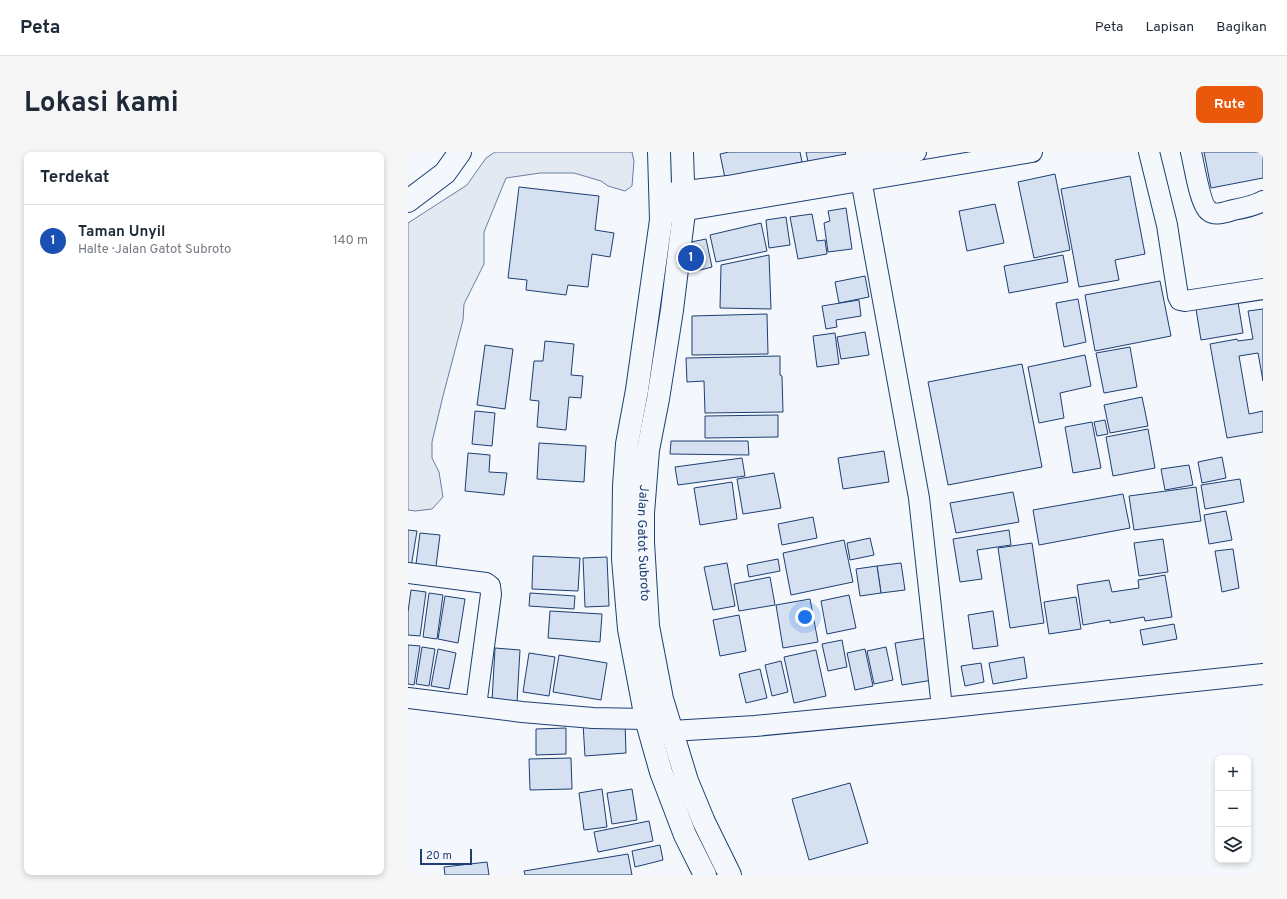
<!DOCTYPE html>
<html lang="id">
<meta charset="utf-8">
<style>
:root{--surface:#fff;--page:#f6f6f7;--text:#1f2937;--muted:#747a83;--line:#e0e1e3;--accent:#ea580c}
body{margin:0;font-family:Overpass,sans-serif;background:var(--page);color:var(--text)}
.controls{position:absolute;right:12px;bottom:12px;display:grid;overflow:hidden;border-radius:8px;box-shadow:0 2px 6px #0003}
.controls button{width:36px;height:36px;display:grid;place-items:center;padding:0;border:0;border-bottom:1px solid var(--line);background:var(--surface);color:var(--text);font:20px sans-serif}
.scale{position:absolute;left:12px;bottom:10px;width:52px;box-sizing:border-box;padding-left:4px;border:2px solid #1d3f73;border-top:0;font-size:11px;line-height:14px;white-space:nowrap;color:#1d3f73;-webkit-text-stroke:3px #f4f7fb;paint-order:stroke}
.you{position:absolute;left:397px;top:465px;width:14px;height:14px;margin:-10px;border:3px solid #fff;border-radius:50%;background:#1a73e8;box-shadow:0 0 0 6px #1a73e833}
.badge{display:grid;place-items:center;width:26px;height:26px;border-radius:50%;background:var(--accent);color:#fff;font-size:13px;font-weight:700}
.pin{position:absolute;translate:-50% -50%;border:2px solid #fff;box-shadow:0 1px 4px #0006}
.list{margin:0;padding:0;list-style:none}
h2{display:flex;justify-content:space-between;align-items:center;height:52px;margin:0;padding:0 16px;font-size:17px}
h2 small{font-size:13px;font-weight:400;color:var(--muted)}
.list li{display:grid;grid-template-columns:26px 1fr auto;gap:12px;align-items:center;box-sizing:border-box;height:72px;padding:0 16px;border-top:1px solid var(--line)}
.list b{display:block;font-size:15px;white-space:nowrap}
.list p{margin:0;font-size:13px;white-space:nowrap;color:var(--muted)}
.list em{font-size:13px;font-style:normal;color:var(--muted)}
.icon{flex:none;width:22px;height:22px;fill:none;stroke:currentColor;stroke-width:2;stroke-linecap:round;stroke-linejoin:round}
.map{position:relative;flex:none;width:855px;height:723px;overflow:hidden;border-radius:8px}
header{display:flex;align-items:center;gap:24px;box-sizing:border-box;height:56px;padding:0 20px;background:var(--surface);border-bottom:1px solid var(--line)}
header strong{font-size:19px}
nav{display:flex;gap:22px;margin-inline-start:auto;font-size:14px}
.intro{display:flex;align-items:center;justify-content:space-between;box-sizing:border-box;height:96px;padding:0 24px}
h1{margin:0;font-size:28px}
.button{padding:10px 18px;border-radius:8px;background:var(--accent);color:#fff;font-size:14px;font-weight:700}
main{display:flex;gap:24px;padding:0 24px}
aside{flex:1;background:var(--surface);border-radius:8px;box-shadow:0 2px 6px #0003}
.map>svg:first-child{display:block}
.green{fill:#e3e9f0;stroke:#687fa3}
.building{fill:#d5e0f0;stroke:#1d3f73}
.lines{fill:none;stroke-linecap:round;stroke-linejoin:round}
.minor-casing{stroke:#1d3f73;stroke-width:22}
.major-casing{stroke:#1d3f73;stroke-width:24}
.highway-casing{stroke:#1d3f73;stroke-width:24}
.minor{stroke:#f4f7fb;stroke-width:20}
.major{stroke:#f4f7fb;stroke-width:22}
.highway{stroke:#f4f7fb;stroke-width:22}
.labels{text-anchor:middle;stroke-width:3;stroke-linejoin:round;paint-order:stroke}
.street-label{font-size:13px;fill:#1d3f73;stroke:#f4f7fb}
</style>
<header>
<strong>Peta</strong>
<nav><a>Peta</a><a>Lapisan</a><a>Bagikan</a></nav>
</header>
<div class="intro"><h1>Lokasi kami</h1><a class="button">Rute</a></div>
<main>
<aside>
<h2>Terdekat<small></small></h2>
<ul class="list">
<li><span class="badge" style="background:#1a4fb4">1</span><div><b>Taman Unyil</b><p>Halte · Jalan Gatot Subroto</p></div><em>140 m</em></li>
</ul>
</aside>
<div class="map">
<svg width="855" height="723" viewBox="0 0 855 723">
<rect width="100%" height="100%" fill="#f4f7fb"/>
<!-- green -->
<path class="green" d="M87,0H224L226,9L224,34L217,39L200,34L193,29L166,21H132L98,26L76,80V112L56,152L55,168L35,244L24,290V306L31,320L35,345L24,357L7,359L0,358V71L59,33L78,6Z"/>
<!-- building -->
<g class="building">
<path d="M321,0H392L394,10L317,26L312,2Z"/>
<path d="M398,0H440L441,3L400,10Z"/>
<path d="M796,0H855V26L803,36Z"/>
<path d="M647,22L662,98L626,106L610,30Z"/>
<path d="M722,24L737,102L707,108L711,128L671,135L653,37Z"/>
<path d="M111,35L191,44L187,78L206,81L202,105L184,102L180,135L160,133L158,143L118,138L119,128L100,126Z"/>
<path d="M587,52L596,91L559,99L551,59Z"/>
<path d="M438,56L444,97L420,100L416,71L422,69L420,59Z"/>
<path d="M404,62L409,89L417,88L419,102L390,107L382,65Z"/>
<path d="M378,65L382,93L361,96L358,68Z"/>
<path d="M353,71L359,99L308,110L302,83Z"/>
<path d="M298,87L304,115L284,120L278,91Z"/>
<path d="M361,103L363,157L312,156L313,113Z"/>
<path d="M655,103L660,130L601,141L596,114Z"/>
<path d="M457,124L461,145L431,151L427,130Z"/>
<path d="M752,129L763,184L687,199L677,143Z"/>
<path d="M829,144L835,181L793,188L787,151Z"/>
<path d="M670,147L678,190L656,195L648,151Z"/>
<path d="M451,148L453,164L428,168L429,175L418,177L414,154Z"/>
<path d="M855,157V229L850,201L831,204L841,262L855,259V280L819,286L802,192L829,187L830,189L845,187L840,159Z"/>
<path d="M359,162L360,202L284,203V164Z"/>
<path d="M457,180L461,203L433,207L429,185Z"/>
<path d="M427,181L431,212L409,215L405,184Z"/>
<path d="M137,189L166,192L163,223L175,224L173,246L161,245L158,278L129,275L131,249L122,248L126,209H135Z"/>
<path d="M77,193L105,197L97,257L69,253Z"/>
<path d="M722,195L729,235L696,241L688,201Z"/>
<path d="M677,203L683,234L652,241L656,266L631,271L620,215Z"/>
<path d="M372,204V223L374,224L375,260L297,261L296,229L279,230L278,206Z"/>
<path d="M614,212L634,315L540,333L520,230Z"/>
<path d="M734,245L740,274L702,281L696,253Z"/>
<path d="M67,259L87,261L84,294L64,292Z"/>
<path d="M370,263V285L297,286V264Z"/>
<path d="M697,268L700,282L689,284L686,270Z"/>
<path d="M684,270L693,316L665,321L657,275Z"/>
<path d="M740,277L747,316L705,324L698,285Z"/>
<path d="M263,289H340L341,303L262,302Z"/>
<path d="M131,291L178,294L176,330L129,327Z"/>
<path d="M476,299L481,330L435,337L430,306Z"/>
<path d="M60,301L82,303L81,320L99,321L96,343L57,339Z"/>
<path d="M814,305L818,326L794,331L790,310Z"/>
<path d="M334,306L337,324L270,333L267,315Z"/>
<path d="M781,313L785,333L757,338L753,317Z"/>
<path d="M366,321L373,356L335,362L329,327Z"/>
<path d="M832,327L836,350L797,357L793,333Z"/>
<path d="M324,330L329,367L292,373L286,336Z"/>
<path d="M788,335L793,369L726,378L721,344Z"/>
<path d="M605,340L611,370L548,381L542,351Z"/>
<path d="M715,342L722,376L631,393L625,358Z"/>
<path d="M818,359L824,388L801,392L796,363Z"/>
<path d="M405,365L409,386L374,393L370,372Z"/>
<path d="M0,378L9,379L2,421L0,420Z"/>
<path d="M601,378L603,393L569,398L574,427L552,430L545,387Z"/>
<path d="M12,381L32,383L27,422L7,420Z"/>
<path d="M462,386L466,403L442,408L439,391Z"/>
<path d="M755,387L760,420L731,424L726,391Z"/>
<path d="M436,388L445,430L383,443L375,401Z"/>
<path d="M624,391L636,471L602,476L590,396Z"/>
<path d="M825,397L831,436L814,440L807,399Z"/>
<path d="M125,404L172,406L170,439L124,437Z"/>
<path d="M199,405L201,454L177,455L175,406Z"/>
<path d="M370,407L372,419L341,425L339,413Z"/>
<path d="M319,411L327,454L305,458L296,415Z"/>
<path d="M493,411L497,438L473,441L469,414Z"/>
<path d="M469,414L473,441L452,444L448,417Z"/>
<path d="M757,423L764,465L737,469L736,465L702,471V468L675,473L669,433L701,428L704,440L731,436L730,428Z"/>
<path d="M362,425L367,453L331,459L326,432Z"/>
<path d="M3,438L18,440L12,484L0,483V460Z"/>
<path d="M21,441L35,443L29,487L15,485Z"/>
<path d="M122,441L167,444L166,457L121,454Z"/>
<path d="M441,443L448,476L419,482L413,449Z"/>
<path d="M37,444L57,447L50,491L30,487Z"/>
<path d="M668,445L673,477L641,482L636,450Z"/>
<path d="M402,447L410,490L375,496L368,453Z"/>
<path d="M142,459L194,462L192,490L140,486Z"/>
<path d="M585,459L590,494L565,497L560,463Z"/>
<path d="M331,463L338,499L312,504L305,468Z"/>
<path d="M766,472L769,487L735,493L732,478Z"/>
<path d="M518,486L525,528L494,533L487,491Z"/>
<path d="M434,488L439,515L420,519L414,492Z"/>
<path d="M0,493L12,494L6,533L0,532Z"/>
<path d="M14,495L27,497L21,534L8,532Z"/>
<path d="M478,495L485,528L466,532L459,499Z"/>
<path d="M87,496L112,498L109,550L84,549Z"/>
<path d="M30,497L48,501L41,537L23,534Z"/>
<path d="M457,497L465,534L447,538L439,501Z"/>
<path d="M408,498L418,544L386,551L376,505Z"/>
<path d="M121,501L147,505L141,544L115,540Z"/>
<path d="M151,503L199,511L193,548L145,540Z"/>
<path d="M616,505L619,526L585,532L581,511Z"/>
<path d="M373,509L380,540L364,544L357,513Z"/>
<path d="M573,511L576,530L557,534L553,514Z"/>
<path d="M352,517L359,546L338,551L331,522Z"/>
<path d="M217,570L218,601L177,604L175,572Z"/>
<path d="M158,576V602L128,603V577Z"/>
<path d="M163,606L164,637L122,638L121,607Z"/>
<path d="M442,631L460,691L401,708L384,647Z"/>
<path d="M194,637L199,675L176,678L171,641Z"/>
<path d="M224,637L229,668L204,672L199,641Z"/>
<path d="M241,669L245,689L190,700L186,680Z"/>
<path d="M252,693L255,708L227,715L224,699Z"/>
<path d="M220,702L224,723H117L116,719Z"/>
<path d="M79,710L81,723H37L36,715Z"/>
</g>
<g class="lines">
<defs>
<g id="minor">
<path d="M448,0L511,346L534,556"/>
<path d="M741,0L759,73L770,144L772,148L777,149L855,137"/>
<path d="M783,0C786,12 792,53 801,59C807,64 818,60 825,58C836,56 846,54 855,49"/>
<path d="M252,42L320,34L508,0"/>
<path d="M261,61L624,0"/>
<path d="M0,421L78,431L82,434L83,442L68,554"/>
<path d="M0,546L114,560L185,566L238,567"/>
<path d="M248,581L263,579L347,574L534,556L855,522"/>
</g>
<path id="major" d="M0,49L37,21L52,0"/>
<g id="highway">
<path d="M251,0L253,68L229,238L219,292L216,334L215,407L221,477L238,567L253,620L277,683L297,723"/>
<path id="s1" d="M274,0L276,60L264,158L250,247L240,298L235,361V390L240,474L254,547L279,629L296,670L322,723"/>
</g>
</defs>
<!-- minor casing -->
<use href="#minor" class="minor-casing"/>
<!-- major casing -->
<use href="#major" class="major-casing"/>
<!-- highway casing -->
<use href="#highway" class="highway-casing"/>
<!-- minor -->
<use href="#minor" class="minor"/>
<!-- major -->
<use href="#major" class="major"/>
<!-- highway -->
<use href="#highway" class="highway"/>
</g>
<g class="labels">
<!-- street labels -->
<g class="street-label">
<text dy="5" stroke="none"><textPath href="#s1" startOffset="394">Jalan Gatot Subroto</textPath></text>
</g>
</g>
</svg>
<div class="controls">
<button>+</button>
<button>−</button>
<button><svg class="icon" aria-label="layers" viewBox="0 0 24 24"><path d="M12 4l9 5-9 5-9-5zM3 14l9 5 9-5"/></svg></button>
</div>
<div class="scale">20 m</div>
<div class="you"></div>
<div class="pin badge" style="left:283px;top:106px;background:#1a4fb4">1</div>
</div>
</main>
